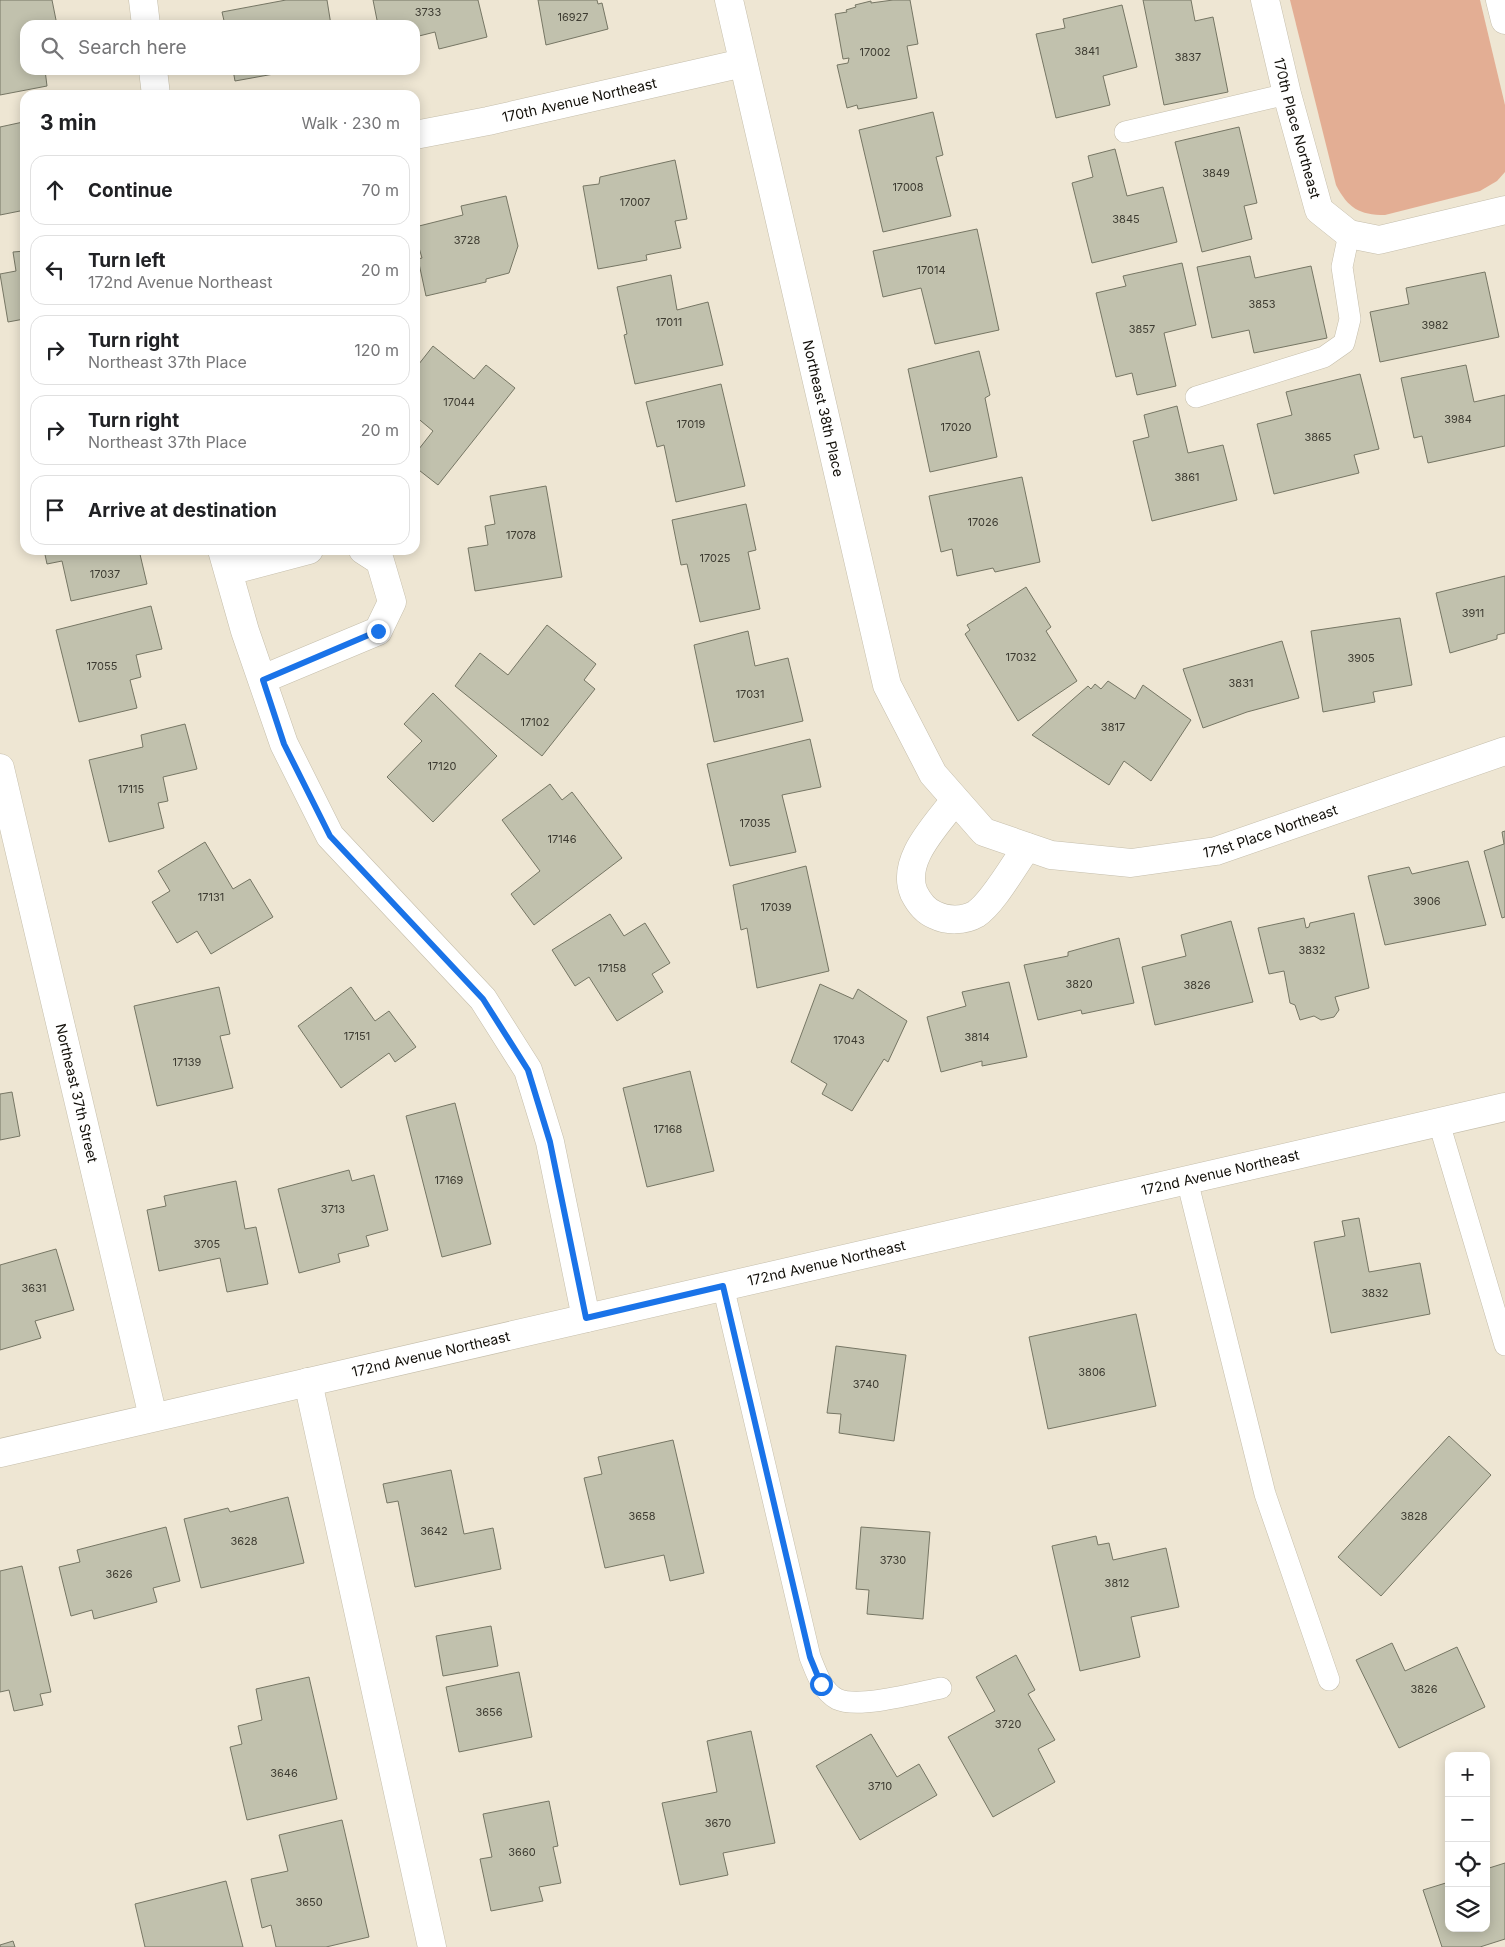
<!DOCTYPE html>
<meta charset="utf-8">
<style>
:root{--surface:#fff;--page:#f2f2f2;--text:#202124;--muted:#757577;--line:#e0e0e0}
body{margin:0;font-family:Inter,sans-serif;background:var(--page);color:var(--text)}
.controls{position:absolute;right:15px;bottom:15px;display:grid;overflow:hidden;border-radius:10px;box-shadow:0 2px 12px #0003}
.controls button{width:45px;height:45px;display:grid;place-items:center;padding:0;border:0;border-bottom:1px solid var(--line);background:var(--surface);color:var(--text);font:25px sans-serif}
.stop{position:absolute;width:15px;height:15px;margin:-11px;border:4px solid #1a73e8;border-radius:50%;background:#fff}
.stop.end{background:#1a73e8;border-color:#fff;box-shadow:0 1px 5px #0008}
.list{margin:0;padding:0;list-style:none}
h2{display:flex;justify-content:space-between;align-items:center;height:65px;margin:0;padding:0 20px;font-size:21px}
h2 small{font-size:16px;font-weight:400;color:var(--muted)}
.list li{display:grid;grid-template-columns:32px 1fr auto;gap:15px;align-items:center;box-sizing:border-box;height:70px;margin:0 10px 10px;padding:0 10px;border:1px solid var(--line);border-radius:15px}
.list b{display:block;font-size:19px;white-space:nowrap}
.list p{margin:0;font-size:16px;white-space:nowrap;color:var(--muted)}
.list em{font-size:16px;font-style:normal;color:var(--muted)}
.icon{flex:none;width:28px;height:28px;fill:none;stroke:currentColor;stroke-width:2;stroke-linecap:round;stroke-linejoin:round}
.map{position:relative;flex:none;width:1505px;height:1947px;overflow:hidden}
.search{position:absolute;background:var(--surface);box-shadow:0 2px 12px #0003;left:20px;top:20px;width:400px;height:55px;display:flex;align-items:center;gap:12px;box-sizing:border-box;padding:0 18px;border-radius:15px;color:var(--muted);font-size:19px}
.panel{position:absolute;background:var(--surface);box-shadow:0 2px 12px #0003;left:20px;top:90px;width:400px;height:465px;border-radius:15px}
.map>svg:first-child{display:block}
.green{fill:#e3ae94}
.building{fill:#c1c1ad;stroke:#767664}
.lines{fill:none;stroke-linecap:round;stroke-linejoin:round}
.service-casing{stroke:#c5beab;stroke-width:22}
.minor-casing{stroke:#c5beab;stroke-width:29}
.tertiary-casing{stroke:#c5beab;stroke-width:29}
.service{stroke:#fff;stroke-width:21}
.minor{stroke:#fff;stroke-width:28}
.tertiary{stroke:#fff;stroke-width:28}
.route{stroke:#1a73e8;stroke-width:6}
.labels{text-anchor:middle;stroke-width:4;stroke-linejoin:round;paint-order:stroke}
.number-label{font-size:11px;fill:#3d3b31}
.street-label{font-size:14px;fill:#110e08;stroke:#fff}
</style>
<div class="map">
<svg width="1505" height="1947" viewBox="0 0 1505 1947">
<rect width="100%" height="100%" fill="#eee6d3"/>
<!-- green -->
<path class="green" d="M1290,0H1480L1505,105V172L1497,181L1480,191L1385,215C1359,215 1348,208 1336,185Z"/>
<!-- building -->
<g class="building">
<path d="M0,0H52L57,25H25V70H45L47,86L0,95Z"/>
<path d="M286,0H327L331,25H225L222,12Z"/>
<path d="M373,0H478L487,37L439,49L435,32L415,37V25H378Z"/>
<path d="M538,0H597L598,4L602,3L608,29L546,45Z"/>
<path d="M893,0H910L918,44L907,46L917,98L858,109L857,105L847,108L837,65L848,63L849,58L843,59L835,14L847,12L846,10L856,7L855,5L871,1V3Z"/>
<path d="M1143,0H1191L1195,21L1213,17L1228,92L1164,105Z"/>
<path d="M1122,5L1137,67L1103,76L1110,105L1056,118L1036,34L1065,28L1063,19Z"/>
<path d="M233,70H296L235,81Z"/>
<path d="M933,112L943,155L936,157L951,216L883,232L859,130Z"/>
<path d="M25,113V210L0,215V127L23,122L21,114Z"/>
<path d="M1239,127L1257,203L1244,206L1252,239L1202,252L1175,142Z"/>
<path d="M1115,149L1127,196L1163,187L1177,242L1092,263L1072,183L1093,177L1088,156Z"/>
<path d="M675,160L687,219L675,221L681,248L646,255L647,260L598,269L583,186L599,184L600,177Z"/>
<path d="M506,196L518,246L509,273L486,279V282L426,296L418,259L422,258L415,234V227L463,215L461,206Z"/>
<path d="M977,229L999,330L935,344L921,288L883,297L873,251Z"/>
<path d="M25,251V326L24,319L8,322L0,274L16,271L13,252Z"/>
<path d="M1250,256L1255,278L1311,266L1327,338L1254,353L1249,330L1212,338L1197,267Z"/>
<path d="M1182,263L1196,325L1164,333L1176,386L1137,395L1132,373L1116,377L1096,293L1126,286L1123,276Z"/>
<path d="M1485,272L1499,337L1380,362L1370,312L1409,304L1406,288Z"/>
<path d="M671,275L677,310L708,302L723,365L635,384L624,335L627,334L617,287Z"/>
<path d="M433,346L474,379L486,365L515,388L438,485L415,467V454L433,431L415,416V369Z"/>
<path d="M979,351L990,395L985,398L997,457L930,472L908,369Z"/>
<path d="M1466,365L1474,402L1505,395V446L1428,463L1422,436L1414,438L1401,378Z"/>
<path d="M1360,374L1379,449L1354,455L1359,473L1274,494L1257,424L1292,415L1286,392Z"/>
<path d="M721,384L745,486L676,502L664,445L657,447L646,402Z"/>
<path d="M25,388V410L21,389Z"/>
<path d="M1177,406L1188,453L1223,445L1237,500L1152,521L1133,441L1149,437L1144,415Z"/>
<path d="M1022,477L1040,562L995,572L993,568L957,576L952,549L941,552L929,496Z"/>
<path d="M546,486L562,577L475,591L468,548L488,545L485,526L495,524L490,496Z"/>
<path d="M746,504L756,550L748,552L760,609L700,622L687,564L681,565L672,520Z"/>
<path d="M44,550H139L147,584L71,601L62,561L47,564Z"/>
<path d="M1505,576V633L1497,635V639L1450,653L1436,593Z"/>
<path d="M1026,587L1051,627L1046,631L1077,681L1018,721L965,634L970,630L967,625Z"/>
<path d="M151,606L162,649L136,655L141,677L130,680L137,708L79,722L56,630Z"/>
<path d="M1400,618L1412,685L1373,692L1375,702L1323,712L1311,631Z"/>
<path d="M547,625L596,664L584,680L595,689L542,756L455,686L480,653L508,675Z"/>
<path d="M748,631L755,666L788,658L803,721L714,742L694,645Z"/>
<path d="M1282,641L1299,698L1247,712L1203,728L1183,669Z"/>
<path d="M1108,681L1135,699L1143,685L1191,720L1151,781L1124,761L1109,785L1032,735L1088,686L1091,689L1095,684L1101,689Z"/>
<path d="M433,693L497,756L433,822L387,777L422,741L404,724Z"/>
<path d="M185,724L197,769L163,777L168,801L158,803L164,828L109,842L89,760L143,747L141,735Z"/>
<path d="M810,739L821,787L782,795L796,852L730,866L707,764Z"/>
<path d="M550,784L562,800L572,792L622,858L534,925L511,894L540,871L502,820Z"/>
<path d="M1505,831V917L1502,918L1484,851L1504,844L1502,832Z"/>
<path d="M205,842L233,889L250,879L273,917L211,954L197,931L177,943L152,902L170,891L158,871Z"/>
<path d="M1468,861L1486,925L1385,945L1368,876L1409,867L1412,874Z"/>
<path d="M806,866L829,971L757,988L747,928L741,930L733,885Z"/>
<path d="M1354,913L1369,988L1335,997L1339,1010L1334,1017L1321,1020L1314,1016L1300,1020L1295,1005L1290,1003L1284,971L1269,974L1258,928L1304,918L1306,928L1309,927L1310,923Z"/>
<path d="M610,914L624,936L645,923L670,963L652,974L663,992L617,1021L589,977L575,986L552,950Z"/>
<path d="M1231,921L1253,1002L1155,1025L1142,967L1186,956L1181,935Z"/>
<path d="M1119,938L1134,1003L1082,1014L1081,1010L1038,1020L1024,965L1068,956V952Z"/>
<path d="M1009,982L1027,1057L982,1066V1061L941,1072L927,1017L966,1006L962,992Z"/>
<path d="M820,984L853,999L858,989L907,1021L888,1062L884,1059L852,1111L822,1094L827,1084L791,1062Z"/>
<path d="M219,987L230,1034L220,1036L233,1088L157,1106L134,1006Z"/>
<path d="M351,987L375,1021L389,1011L416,1047L395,1062L389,1053L341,1088L298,1026Z"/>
<path d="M690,1071L714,1171L647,1187L623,1088Z"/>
<path d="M12,1092L20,1136L0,1140V1094Z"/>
<path d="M455,1103L491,1244L442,1257L406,1116Z"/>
<path d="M349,1170L352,1181L374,1175L388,1230L366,1236L369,1246L338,1254L340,1262L299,1273L278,1189Z"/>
<path d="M236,1181L245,1229L256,1227L268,1284L227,1292L220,1258L159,1271L147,1210L166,1206L164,1196Z"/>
<path d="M1359,1218L1369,1272L1420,1263L1430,1314L1331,1333L1314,1242L1345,1236L1342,1221Z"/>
<path d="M56,1249L74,1310L35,1321L41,1338L0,1350V1265Z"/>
<path d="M1136,1314L1156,1406L1048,1429L1029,1337Z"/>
<path d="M836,1346L906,1355L894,1441L839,1433L841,1414L827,1413Z"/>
<path d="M1449,1436L1491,1475L1381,1596L1338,1557Z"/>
<path d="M673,1440L704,1573L670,1581L664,1555L605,1568L584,1478L602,1474L598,1457Z"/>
<path d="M451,1470L464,1534L493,1528L501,1569L415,1587L398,1501L387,1503L383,1484Z"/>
<path d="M288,1497L304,1563L201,1588L184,1519L228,1508L230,1512Z"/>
<path d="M166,1527L180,1581L153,1588L157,1602L94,1619L92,1610L71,1616L59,1567L80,1562L77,1550Z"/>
<path d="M861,1527L930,1532L923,1619L867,1614L869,1590L856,1589Z"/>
<path d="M1096,1536L1098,1545L1109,1543L1113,1560L1166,1548L1179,1607L1131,1617L1140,1657L1080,1671L1052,1546Z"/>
<path d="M22,1566L51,1692L40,1694L43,1705L14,1711L9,1690L0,1692V1571Z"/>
<path d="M491,1626L498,1666L443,1676L436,1636Z"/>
<path d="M1392,1643L1405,1671L1457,1647L1485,1707L1399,1748L1356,1660Z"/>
<path d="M1016,1655L1035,1690L1028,1694L1055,1740L1038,1749L1055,1782L993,1817L948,1737L995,1711L976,1677Z"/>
<path d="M519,1672L532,1737L459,1752L446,1687Z"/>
<path d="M309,1677L337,1799L247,1820L230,1747L242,1744L238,1726L262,1720L256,1689Z"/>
<path d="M751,1731L775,1843L723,1853L728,1875L680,1885L662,1803L717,1792L707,1741Z"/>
<path d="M871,1734L897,1777L919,1764L937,1795L860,1840L816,1766Z"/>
<path d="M549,1801L558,1846L553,1847L561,1883L539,1887L543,1901L491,1911L480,1859L492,1857L483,1814Z"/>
<path d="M342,1820L369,1937L326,1947H276L271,1925L262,1928L251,1879L288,1871L279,1835Z"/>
<path d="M1505,1863V1939L1480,1947H1442L1423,1890L1449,1882V1928H1486V1869Z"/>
<path d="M226,1881L243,1947H145L135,1904Z"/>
<path d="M13,1941L15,1947H0V1945Z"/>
</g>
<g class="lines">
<defs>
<g id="service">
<path d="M1125,132L1287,94"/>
<path d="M1196,397L1324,357L1344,343L1350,319L1342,267L1349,234"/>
<path d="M1439,1123L1505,1345"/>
<path d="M1187,1180L1265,1494L1329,1680"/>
<path d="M723,1286L810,1657C816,1672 822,1691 837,1699C858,1709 917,1693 941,1688"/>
</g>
<g id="minor">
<path d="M143,0L146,25"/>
<path id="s1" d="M729,0L887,685L933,774L984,832L1051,855L1131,863L1216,851L1505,751"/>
<path id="s2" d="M1265,0L1287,94L1319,210L1349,234L1379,240L1505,210"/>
<path d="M1500,0L1505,20"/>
<path d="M153,70L156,95"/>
<path id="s3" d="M415,135L488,121L743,63"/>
<path d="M222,550L245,631L284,744L330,836L483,999L528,1070L550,1142L586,1318"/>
<path d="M229,571L309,550"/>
<path d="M263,679L378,631L392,602L380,561L363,550"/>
<path id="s4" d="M0,768L153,1417"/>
<path d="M955,800C937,825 900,860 914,893C919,903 925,911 935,915C947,921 964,921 976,914C993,903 1014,865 1027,847"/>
<path d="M308,1382L432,1947"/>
</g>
<g id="tertiary">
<path id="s5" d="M0,1453L1505,1107"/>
</g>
</defs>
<!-- service casing -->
<use href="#service" class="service-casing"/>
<!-- minor casing -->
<use href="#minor" class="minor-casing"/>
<!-- tertiary casing -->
<use href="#tertiary" class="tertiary-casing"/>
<!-- service -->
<use href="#service" class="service"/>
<!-- minor -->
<use href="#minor" class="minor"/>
<!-- tertiary -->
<use href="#tertiary" class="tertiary"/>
</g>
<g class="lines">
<!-- route -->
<path class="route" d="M378,631L263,680L284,744L330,836L483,999L528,1070L550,1142L586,1318L723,1286L810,1657L821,1684"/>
</g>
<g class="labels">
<!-- number labels -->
<g class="number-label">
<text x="428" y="16">3733</text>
<text x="573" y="21">16927</text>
<text x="1087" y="55">3841</text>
<text x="875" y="56">17002</text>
<text x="1188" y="61">3837</text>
<text x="1216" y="177">3849</text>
<text x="908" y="191">17008</text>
<text x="635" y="206">17007</text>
<text x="1126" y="223">3845</text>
<text x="467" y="244">3728</text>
<text x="931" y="274">17014</text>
<text x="1262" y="308">3853</text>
<text x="669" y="326">17011</text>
<text x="1435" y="329">3982</text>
<text x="1142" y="333">3857</text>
<text x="459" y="406">17044</text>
<text x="1458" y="423">3984</text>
<text x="691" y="428">17019</text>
<text x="956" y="431">17020</text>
<text x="1318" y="441">3865</text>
<text x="1187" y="481">3861</text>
<text x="983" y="526">17026</text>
<text x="521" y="539">17078</text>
<text x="715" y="562">17025</text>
<text x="105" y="578">17037</text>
<text x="1473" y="617">3911</text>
<text x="1021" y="661">17032</text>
<text x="1361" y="662">3905</text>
<text x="102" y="670">17055</text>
<text x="1241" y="687">3831</text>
<text x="750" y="698">17031</text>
<text x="535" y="726">17102</text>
<text x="1113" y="731">3817</text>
<text x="442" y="770">17120</text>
<text x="131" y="793">17115</text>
<text x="755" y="827">17035</text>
<text x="562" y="843">17146</text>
<text x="211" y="901">17131</text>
<text x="1427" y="905">3906</text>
<text x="776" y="911">17039</text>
<text x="1312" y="954">3832</text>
<text x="612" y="972">17158</text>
<text x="1079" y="988">3820</text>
<text x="1197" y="989">3826</text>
<text x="357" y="1040">17151</text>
<text x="977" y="1041">3814</text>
<text x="849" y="1044">17043</text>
<text x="187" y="1066">17139</text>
<text x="668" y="1133">17168</text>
<text x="449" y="1184">17169</text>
<text x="333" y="1213">3713</text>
<text x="207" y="1248">3705</text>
<text x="34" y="1292">3631</text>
<text x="1375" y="1297">3832</text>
<text x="1092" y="1376">3806</text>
<text x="866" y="1388">3740</text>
<text x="642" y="1520">3658</text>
<text x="1414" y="1520">3828</text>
<text x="434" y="1535">3642</text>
<text x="244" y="1545">3628</text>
<text x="893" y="1564">3730</text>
<text x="119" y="1578">3626</text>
<text x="1117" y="1587">3812</text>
<text x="1424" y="1693">3826</text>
<text x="489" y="1716">3656</text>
<text x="1008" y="1728">3720</text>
<text x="284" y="1777">3646</text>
<text x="880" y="1790">3710</text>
<text x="718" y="1827">3670</text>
<text x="522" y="1856">3660</text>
<text x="309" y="1906">3650</text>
</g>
<!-- street labels -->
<g class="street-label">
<text dy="5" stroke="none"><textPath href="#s3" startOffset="168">170th Avenue Northeast</textPath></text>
<text dy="5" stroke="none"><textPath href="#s2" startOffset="132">170th Place Northeast</textPath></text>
<text dy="5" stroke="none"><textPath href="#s1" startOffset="419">Northeast 38th Place</textPath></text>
<text dy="5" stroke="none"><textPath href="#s1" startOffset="1175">171st Place Northeast</textPath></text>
<text dy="5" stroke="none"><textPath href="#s4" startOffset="334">Northeast 37th Street</textPath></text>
<text dy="5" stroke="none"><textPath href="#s5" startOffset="1252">172nd Avenue Northeast</textPath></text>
<text dy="5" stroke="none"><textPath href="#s5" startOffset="848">172nd Avenue Northeast</textPath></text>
<text dy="5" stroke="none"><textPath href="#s5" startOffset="442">172nd Avenue Northeast</textPath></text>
</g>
</g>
</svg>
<div class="controls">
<button>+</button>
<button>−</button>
<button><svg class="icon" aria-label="locate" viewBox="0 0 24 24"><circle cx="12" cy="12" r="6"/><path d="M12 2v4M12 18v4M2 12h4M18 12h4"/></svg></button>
<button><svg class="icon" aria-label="layers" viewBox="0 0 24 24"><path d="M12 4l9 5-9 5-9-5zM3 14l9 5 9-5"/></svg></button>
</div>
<div class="stop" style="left:821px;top:1684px"></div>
<div class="stop end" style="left:378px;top:631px"></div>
<div class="search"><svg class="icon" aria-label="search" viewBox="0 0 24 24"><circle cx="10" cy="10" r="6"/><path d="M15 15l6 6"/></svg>Search here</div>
<section class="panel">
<h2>3 min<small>Walk · 230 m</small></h2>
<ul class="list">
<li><svg class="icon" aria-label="ahead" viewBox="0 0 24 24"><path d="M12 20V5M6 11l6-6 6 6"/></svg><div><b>Continue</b></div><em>70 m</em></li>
<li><svg class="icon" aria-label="left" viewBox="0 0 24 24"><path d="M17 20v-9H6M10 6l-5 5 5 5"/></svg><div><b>Turn left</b><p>172nd Avenue Northeast</p></div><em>20 m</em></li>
<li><svg class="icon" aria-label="right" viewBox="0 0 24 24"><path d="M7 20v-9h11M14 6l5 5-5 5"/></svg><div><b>Turn right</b><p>Northeast 37th Place</p></div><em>120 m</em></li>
<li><svg class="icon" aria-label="right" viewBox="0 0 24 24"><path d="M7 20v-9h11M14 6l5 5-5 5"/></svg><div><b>Turn right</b><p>Northeast 37th Place</p></div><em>20 m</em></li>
<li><svg class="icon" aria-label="arrive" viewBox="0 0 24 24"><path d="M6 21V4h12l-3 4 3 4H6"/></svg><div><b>Arrive at destination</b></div></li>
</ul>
</section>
</div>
